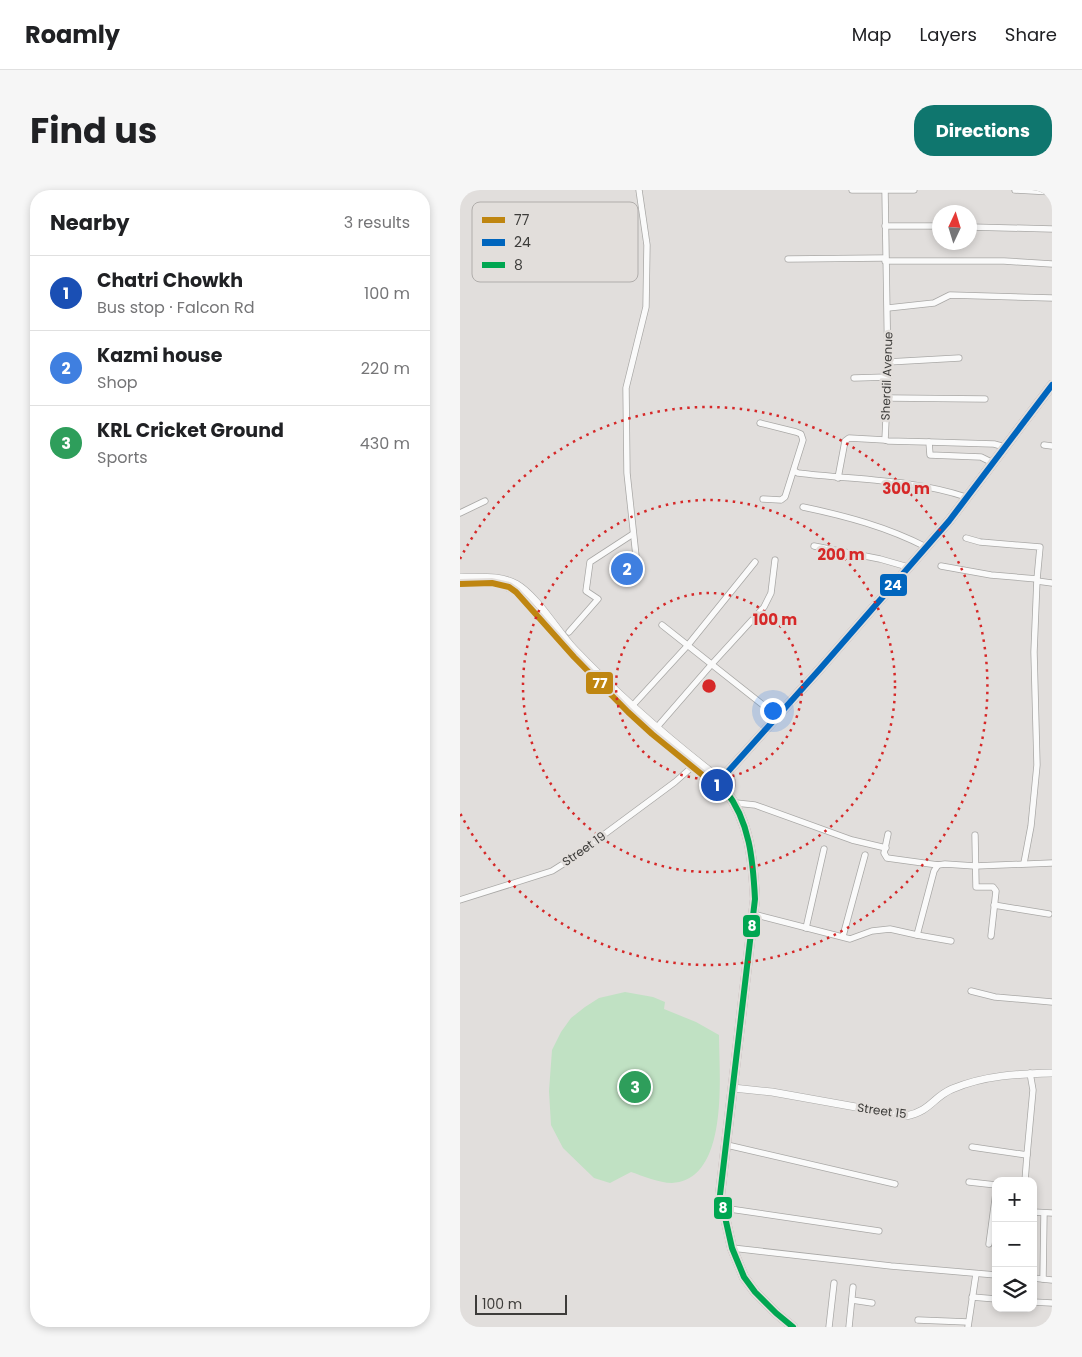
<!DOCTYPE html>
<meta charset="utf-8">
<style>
:root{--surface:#fff;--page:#f6f6f6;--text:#202124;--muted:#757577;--line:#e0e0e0;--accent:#0f766e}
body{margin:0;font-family:Poppins,sans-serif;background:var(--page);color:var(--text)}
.controls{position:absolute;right:15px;bottom:15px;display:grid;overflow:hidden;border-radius:10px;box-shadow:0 2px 8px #0003}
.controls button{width:45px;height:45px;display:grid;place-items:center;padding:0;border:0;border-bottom:1px solid var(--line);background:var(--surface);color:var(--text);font:25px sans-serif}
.compass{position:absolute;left:472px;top:15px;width:45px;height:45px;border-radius:50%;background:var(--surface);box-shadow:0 2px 8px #0003;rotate:4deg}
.scale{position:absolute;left:15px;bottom:12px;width:92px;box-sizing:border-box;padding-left:5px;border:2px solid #3d3c3a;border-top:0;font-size:14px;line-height:18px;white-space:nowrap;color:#3d3c3a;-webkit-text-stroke:4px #e2dedb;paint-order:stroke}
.you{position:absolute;left:312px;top:520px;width:18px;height:18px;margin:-12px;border:4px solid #fff;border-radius:50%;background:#1a73e8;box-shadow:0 0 0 8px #1a73e833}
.badge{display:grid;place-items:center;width:32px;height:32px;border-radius:50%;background:var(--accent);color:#fff;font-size:16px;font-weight:700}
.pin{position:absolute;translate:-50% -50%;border:2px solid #fff;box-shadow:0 1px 5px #0006}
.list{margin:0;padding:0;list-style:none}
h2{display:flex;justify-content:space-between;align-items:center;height:65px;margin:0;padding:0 20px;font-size:21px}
h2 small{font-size:16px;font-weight:400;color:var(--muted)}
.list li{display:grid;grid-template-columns:32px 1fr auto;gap:15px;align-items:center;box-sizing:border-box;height:75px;padding:0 20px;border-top:1px solid var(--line)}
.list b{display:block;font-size:19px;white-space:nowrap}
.list p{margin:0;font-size:16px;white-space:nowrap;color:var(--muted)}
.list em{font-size:16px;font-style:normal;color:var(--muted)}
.icon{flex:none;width:28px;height:28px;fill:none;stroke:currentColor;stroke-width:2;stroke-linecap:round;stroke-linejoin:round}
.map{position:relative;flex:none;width:592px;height:1137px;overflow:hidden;border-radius:20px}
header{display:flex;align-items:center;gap:30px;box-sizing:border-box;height:70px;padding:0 25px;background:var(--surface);border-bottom:1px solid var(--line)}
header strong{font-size:24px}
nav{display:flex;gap:28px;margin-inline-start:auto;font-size:18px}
.intro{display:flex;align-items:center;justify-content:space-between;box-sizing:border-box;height:120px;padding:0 30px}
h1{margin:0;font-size:35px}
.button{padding:12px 22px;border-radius:20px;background:var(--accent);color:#fff;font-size:18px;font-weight:700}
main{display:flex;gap:30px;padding:0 30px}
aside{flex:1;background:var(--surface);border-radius:20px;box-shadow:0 2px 8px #0003}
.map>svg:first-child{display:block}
.park{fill:#c0e1c3}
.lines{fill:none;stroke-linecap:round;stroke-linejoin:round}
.minor-casing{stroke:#a9a8a6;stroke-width:7}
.tertiary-casing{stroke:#a9a8a6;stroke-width:8}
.primary-casing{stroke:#b19fa2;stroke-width:10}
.minor{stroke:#fafafa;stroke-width:5.5}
.tertiary{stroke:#fafafa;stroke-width:7}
.primary{stroke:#ebe1e4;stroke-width:9}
.bus-1-casing{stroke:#e2dedb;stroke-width:10}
.bus-2-casing{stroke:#e2dedb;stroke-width:10}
.bus-3-casing{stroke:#e2dedb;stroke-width:10}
.bus-1{stroke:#bf8611;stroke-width:6}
.bus-2{stroke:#0065bd;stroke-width:6}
.bus-3{stroke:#00a651;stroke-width:6}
.ring{fill:none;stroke:#d62828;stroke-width:2.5;stroke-dasharray:2.5 5}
.labels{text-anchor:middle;stroke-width:5;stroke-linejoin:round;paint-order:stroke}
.street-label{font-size:12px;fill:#3d3c3a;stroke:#e2dedb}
.key{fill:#e2dedb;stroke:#b0adab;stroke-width:1}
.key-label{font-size:14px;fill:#3d3c3a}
.centre{fill:#d62828;stroke:#e2dedb;stroke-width:2.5}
.ring-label{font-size:15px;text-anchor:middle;font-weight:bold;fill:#d62828;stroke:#e2dedb;stroke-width:5;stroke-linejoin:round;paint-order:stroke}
.line-badge{stroke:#e2dedb;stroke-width:2}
.badge-label{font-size:14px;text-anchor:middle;font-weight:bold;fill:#fff}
</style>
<header>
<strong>Roamly</strong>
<nav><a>Map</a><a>Layers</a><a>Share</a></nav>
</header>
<div class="intro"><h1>Find us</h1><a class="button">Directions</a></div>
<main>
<aside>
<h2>Nearby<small>3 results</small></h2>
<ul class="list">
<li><span class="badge" style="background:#1a4fb4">1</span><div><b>Chatri Chowkh</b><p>Bus stop · Falcon Rd</p></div><em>100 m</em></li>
<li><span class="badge" style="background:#3f7fe0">2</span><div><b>Kazmi house</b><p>Shop</p></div><em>220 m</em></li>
<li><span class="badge" style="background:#2e9e5b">3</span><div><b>KRL Cricket Ground</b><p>Sports</p></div><em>430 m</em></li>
</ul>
</aside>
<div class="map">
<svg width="592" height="1137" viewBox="0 0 592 1137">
<rect width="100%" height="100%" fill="#e1dedc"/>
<!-- park -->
<path class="park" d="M165,802L193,807L205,812L204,819L236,832L259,845C259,884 270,990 212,993C199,993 183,986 171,982L150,993L134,988L103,958L91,935L89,901L92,860L101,842L111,828L125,817L139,808Z"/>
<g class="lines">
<defs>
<g id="minor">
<path d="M392,0H454"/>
<path d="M425,0L428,187L425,250L428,251L469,252L470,265L521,267L533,273"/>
<path d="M555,0L592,2"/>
<path d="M425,36H480"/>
<path d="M510,37L592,39"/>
<path d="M328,69L425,68"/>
<path d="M425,71H544L592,74"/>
<path d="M428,118L474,113L490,105L592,108"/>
<path d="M428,172L499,168"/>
<path d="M394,188L428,187"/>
<path d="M428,208L525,209"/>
<path d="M300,233L336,242L341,244L343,250L325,307L321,310L303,309"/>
<path d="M469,252L534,254L545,257"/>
<path d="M584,255L592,256"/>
<path d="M334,281L338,283C394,290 452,289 506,307"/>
<path d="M378,288L385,251L389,248L425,250"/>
<path d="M343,317C386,326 427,337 466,357"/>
<path d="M0,323L25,311"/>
<path d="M506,348L520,352L580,357L577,389"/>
<path d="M354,356L420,369L448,377"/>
<path d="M176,366L167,283L166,198L186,117L187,55L179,0"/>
<path d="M481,376L531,385L577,389L574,462L577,575L571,636L564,673"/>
<path d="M577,391L592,393"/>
<path d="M202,435L317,526"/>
<path d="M109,442L138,409L126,401L130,372L173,344"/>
<path d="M174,514L228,455L295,372"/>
<path d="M198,536L251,475L304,417L311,403L315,370"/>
<path d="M276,613L295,615L392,650L426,658"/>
<path d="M428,644L424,663L427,668L478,675L485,674L515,676L592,673"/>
<path d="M515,645L516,697H533L536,701L531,746"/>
<path d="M0,710L92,681L111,669L215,592L232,577"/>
<path d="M534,715L589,724"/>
<path d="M293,724L390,749L412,741L430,739L457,745L474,681L478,675"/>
<path d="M346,738L364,659"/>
<path d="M457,745L491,751"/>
<path d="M383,746L405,665"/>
<path d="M511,801L535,807L592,812"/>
<path d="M267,955L435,994"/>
<path d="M512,957L567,965L573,900L570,883"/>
<path d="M565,991L567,965"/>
<path d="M509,992L536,995"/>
<path d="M263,1018L419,1041"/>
<path d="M573,1022L592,1023"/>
<path d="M529,1054L536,1002"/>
<path d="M272,1058L431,1076L536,1085"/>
<path d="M573,1088L592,1090"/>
<path d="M583,1089L584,1023"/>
<path d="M512,1107L536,1109"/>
<path d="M392,1110L412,1113"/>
<path d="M573,1112L592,1113"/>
<path d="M458,1130L508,1132"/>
<path d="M369,1137L374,1093"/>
<path d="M389,1137L393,1097"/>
<path d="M508,1137L516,1084"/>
</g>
<g id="tertiary">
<path d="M0,387C19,388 39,385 56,394C77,406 97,441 114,459C159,506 207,548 259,588"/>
<path d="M0,394C18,392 40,391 56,402L114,467L168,522L232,577L257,595"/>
<path d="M273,898L312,902L446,926C471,921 473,907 492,899C525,885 558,884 592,883"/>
</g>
<g id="primary">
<path d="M264,586L359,480L489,331L592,195"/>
<circle cx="264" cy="593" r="7"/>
<path d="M265,600C290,631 293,671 295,709L260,1005L272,1058L284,1087L295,1102L316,1123L333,1137"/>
</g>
</defs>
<!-- minor casing -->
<use href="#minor" class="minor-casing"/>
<!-- tertiary casing -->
<use href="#tertiary" class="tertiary-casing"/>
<!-- primary casing -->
<use href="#primary" class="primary-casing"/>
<!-- minor -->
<use href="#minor" class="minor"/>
<!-- tertiary -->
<use href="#tertiary" class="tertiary"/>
<!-- primary -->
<use href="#primary" class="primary"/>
<defs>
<path id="bus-1" d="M0,394L32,393L49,397L56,402L114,467L168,522L192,544L261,600H266L269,598L270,591L267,588"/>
<path id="bus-2" d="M264,586L359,480L489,331L592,195"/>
<path id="bus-3" d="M265,600C290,631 293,671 295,709L260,1005L272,1058L284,1087L295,1102L316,1123L333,1137"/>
</defs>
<!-- bus-1 casing -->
<use href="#bus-1" class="bus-1-casing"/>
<!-- bus-2 casing -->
<use href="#bus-2" class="bus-2-casing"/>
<!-- bus-3 casing -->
<use href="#bus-3" class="bus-3-casing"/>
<!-- bus-1 -->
<use href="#bus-1" class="bus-1"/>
<!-- bus-2 -->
<use href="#bus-2" class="bus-2"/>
<!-- bus-3 -->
<use href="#bus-3" class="bus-3"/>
</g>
<!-- distance rings -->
<g class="ring">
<circle cx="249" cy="496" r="93"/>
<circle cx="249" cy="496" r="186"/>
<path d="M0 369A279 279 0 1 1 0 623"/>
</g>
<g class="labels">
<!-- street labels -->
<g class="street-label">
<text transform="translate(427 186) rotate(-88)" y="4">Sherdil Avenue</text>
<text transform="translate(124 659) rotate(-35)" y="4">Street 19</text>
<text transform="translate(422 921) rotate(8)" y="4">Street 15</text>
</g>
</g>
<!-- legend -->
<rect x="12" y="12" width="166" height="80" rx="8" class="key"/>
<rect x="22" y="27" width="23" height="6" fill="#bf8611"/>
<rect x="22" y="49" width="23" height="7" fill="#0065bd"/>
<rect x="22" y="72" width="23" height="6" fill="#00a651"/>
<g class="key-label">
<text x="54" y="35">77</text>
<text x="54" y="57">24</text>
<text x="54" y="80">8</text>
</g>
<circle cx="249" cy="496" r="8" class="centre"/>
<g class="ring-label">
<text x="446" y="304">300 m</text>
<text x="381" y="370">200 m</text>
<text x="315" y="435">100 m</text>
</g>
<g class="line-badge">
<rect x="419" y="383" width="29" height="24" rx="5" fill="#0065bd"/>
<rect x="125" y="481" width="29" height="24" rx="5" fill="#bf8611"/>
<rect x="282" y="724" width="19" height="24" rx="5" fill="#00a651"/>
<rect x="253" y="1006" width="20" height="24" rx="5" fill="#00a651"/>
</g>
<g class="badge-label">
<text x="433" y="400">24</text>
<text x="140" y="498">77</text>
<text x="292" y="741">8</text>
<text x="263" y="1023">8</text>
</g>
</svg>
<div class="controls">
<button>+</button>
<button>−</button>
<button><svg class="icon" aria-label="layers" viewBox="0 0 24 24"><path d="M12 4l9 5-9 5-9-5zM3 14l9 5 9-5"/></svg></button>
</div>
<svg class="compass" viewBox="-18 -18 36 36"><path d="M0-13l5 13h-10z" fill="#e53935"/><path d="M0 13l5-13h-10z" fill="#757577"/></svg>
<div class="scale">100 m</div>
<div class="you"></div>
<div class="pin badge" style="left:257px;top:595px;background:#1a4fb4">1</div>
<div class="pin badge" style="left:167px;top:379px;background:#3f7fe0">2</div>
<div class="pin badge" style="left:175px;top:897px;background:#2e9e5b">3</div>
</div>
</main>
